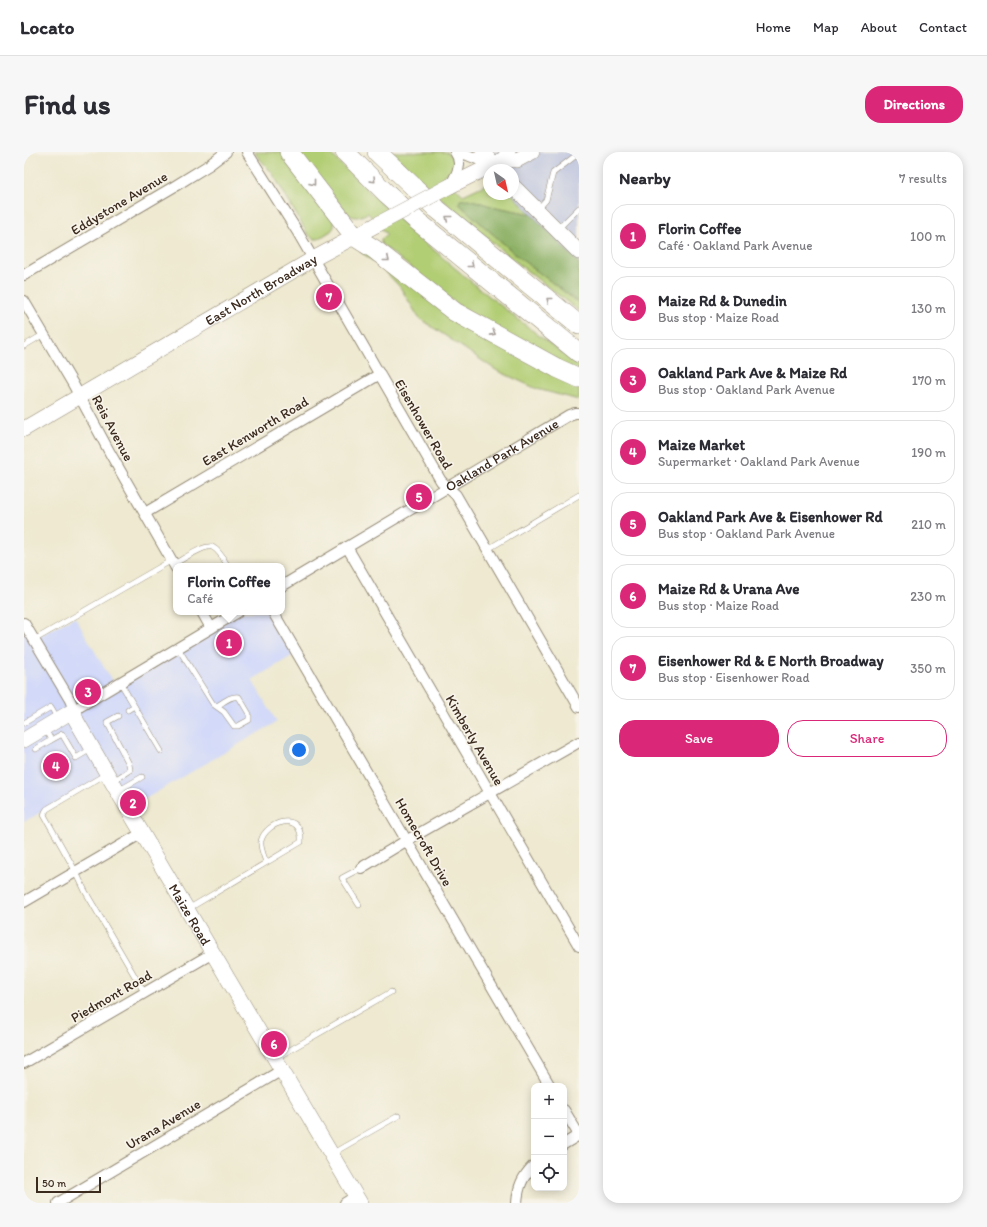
<!DOCTYPE html>
<meta charset="utf-8">
<style>
:root{--surface:#fff;--page:#f7f7f7;--text:#2b2b33;--muted:#7c7c81;--line:#e1e1e2;--accent:#db2777}
body{margin:0;font-family:Itim,sans-serif;background:var(--page);color:var(--text)}
.controls{position:absolute;right:12px;bottom:12px;display:grid;overflow:hidden;border-radius:8px;box-shadow:0 2px 10px #0003}
.controls button{width:36px;height:36px;display:grid;place-items:center;padding:0;border:0;border-bottom:1px solid var(--line);background:var(--surface);color:var(--text);font:20px sans-serif}
.compass{position:absolute;left:459px;top:12px;width:36px;height:36px;border-radius:50%;background:var(--surface);box-shadow:0 2px 10px #0003;rotate:146deg}
.scale{position:absolute;left:12px;bottom:10px;width:65px;box-sizing:border-box;padding-left:4px;border:2px solid #3b2a1e;border-top:0;font-size:11px;line-height:14px;white-space:nowrap;color:#3b2a1e;-webkit-text-stroke:3px #f7f3e8;paint-order:stroke}
.you{position:absolute;left:275px;top:598px;width:14px;height:14px;margin:-10px;border:3px solid #fff;border-radius:50%;background:#1a73e8;box-shadow:0 0 0 6px #1a73e833}
.badge{display:grid;place-items:center;width:26px;height:26px;border-radius:50%;background:var(--accent);color:#fff;font-size:13px;font-weight:700}
.pin{position:absolute;translate:-50% -50%;border:2px solid #fff;box-shadow:0 1px 4px #0006}
.popup{position:absolute;left:149px;top:411px;width:112px;height:52px;box-sizing:border-box;display:grid;place-content:center;border-radius:8px;background:var(--surface);filter:drop-shadow(0 1px 3px #0005);font-size:13px;white-space:nowrap;color:var(--muted)}
.popup b{font-size:15px;color:var(--text)}
.popup::after{content:'';position:absolute;left:50%;top:100%;margin-left:-8px;border:8px solid transparent;border-top-color:var(--surface)}
.list{margin:0;padding:0;list-style:none}
h2{display:flex;justify-content:space-between;align-items:center;height:52px;margin:0;padding:0 16px;font-size:17px}
h2 small{font-size:13px;font-weight:400;color:var(--muted)}
.list li{display:grid;grid-template-columns:26px 1fr auto;gap:12px;align-items:center;box-sizing:border-box;height:64px;margin:0 8px 8px;padding:0 8px;border:1px solid var(--line);border-radius:16px}
.list b{display:block;font-size:15px;white-space:nowrap}
.list p{margin:0;font-size:13px;white-space:nowrap;color:var(--muted)}
.list em{font-size:13px;font-style:normal;color:var(--muted)}
.actions{display:flex;gap:8px;padding:12px 16px}
.actions a{flex:1;padding:9px 0;border:1px solid var(--accent);border-radius:16px;text-align:center;font-size:14px;color:var(--accent)}
.actions .main{background:var(--accent);color:#fff}
.icon{flex:none;width:22px;height:22px;fill:none;stroke:currentColor;stroke-width:2;stroke-linecap:round;stroke-linejoin:round}
.map{position:relative;flex:none;width:555px;height:1051px;overflow:hidden;border-radius:16px}
header{display:flex;align-items:center;gap:24px;box-sizing:border-box;height:56px;padding:0 20px;background:var(--surface);border-bottom:1px solid var(--line)}
header strong{font-size:19px}
nav{display:flex;gap:22px;margin-inline-start:auto;font-size:14px}
.intro{display:flex;align-items:center;justify-content:space-between;box-sizing:border-box;height:96px;padding:0 24px}
h1{margin:0;font-size:28px}
.button{padding:10px 18px;border-radius:16px;background:var(--accent);color:#fff;font-size:14px;font-weight:700}
main{display:flex;gap:24px;padding:0 24px}
aside{flex:1;background:var(--surface);border-radius:16px;box-shadow:0 2px 10px #0003}
.map>svg:first-child{display:block}
.built{fill:#d2d9f9}
.industrial{fill:#bcc3de}
.green{fill:#b2ce74;stroke:#767c49}
.forest{fill:#8db166;stroke:#646e42}
.lines{fill:none;stroke-linecap:round;stroke-linejoin:round}
.lane-casing{stroke:#948a77;stroke-width:6}
.street-casing{stroke:#948a77;stroke-width:12}
.secondary-casing{stroke:#948a77;stroke-width:16}
.highway-casing{stroke:#948a77;stroke-width:20}
.lane{stroke:#fff;stroke-width:5}
.street{stroke:#fff;stroke-width:10}
.secondary{stroke:#fff;stroke-width:15}
.highway{stroke:#fff;stroke-width:19}
.secondary-bridge-casing{stroke:#948a77;stroke-width:16;stroke-linecap:butt}
.secondary-bridge{stroke:#fff;stroke-width:15}
.oneway{stroke:#a79f9a}
.labels{text-anchor:middle;stroke-width:3.5;stroke-linejoin:round;paint-order:stroke}
.street-label{font-size:14px;fill:#3b2a1e;stroke:#f7f3e8}
</style>
<header>
<strong>Locato</strong>
<nav><a>Home</a><a>Map</a><a>About</a><a>Contact</a></nav>
</header>
<div class="intro"><h1>Find us</h1><a class="button">Directions</a></div>
<main>
<div class="map">
<svg width="555" height="1051" viewBox="0 0 555 1051">
<rect width="100%" height="100%" fill="#f7f3e8"/>
<filter id="ink" filterUnits="userSpaceOnUse"><feTurbulence type="fractalNoise" baseFrequency=".025" numOctaves="2"/><feDisplacementMap in="SourceGraphic" scale="8" xChannelSelector="R" yChannelSelector="G"/><feConvolveMatrix kernelMatrix="1 2 1 2 8 2 1 2 1" color-interpolation-filters="sRGB"/></filter>
<filter id="wash" filterUnits="userSpaceOnUse"><feTurbulence type="fractalNoise" baseFrequency=".012" numOctaves="4" result="noise"/><feDisplacementMap in="SourceGraphic" scale="16" xChannelSelector="R" yChannelSelector="G"/><feGaussianBlur stdDeviation="0.9" result="paint"/><feColorMatrix in="noise" values="0 0 0 0 0 0 0 0 0 0 0 0 0 0 0 0 0 1.4 0 .05"/><feComposite in="paint" operator="in"/></filter>
<g filter="url(#wash)">
<rect width="100%" height="100%" fill="#eee9d0"/>
<!-- built -->
<path class="built" d="M217,460H249L273,501L228,528L253,570L104,657L83,622L0,670V469L10,487L51,465L91,534Z"/>
<!-- industrial -->
<path class="industrial" d="M451,0H555V111L488,42H489V18H465V21Z"/>
<!-- green -->
<g class="green">
<path d="M230,0H257L310,68V75L307,79L294,87H289L283,81L249,22Z"/>
<path d="M272,0H305C382,79 467,148 555,214V221L457,171L357,92V87L363,83L344,61C337,64 333,67 325,63Z"/>
<path d="M367,0H423C429,3 433,12 428,18C426,20 422,22 420,24L439,43L465,31V42H488L507,62L467,54L445,47L435,52L497,107L555,151V159C489,109 426,57 367,0Z"/>
<path d="M336,99L344,100L555,234V248L513,237L472,218L395,166L376,135L360,118Z"/>
</g>
<!-- forest -->
<path class="forest" d="M445,47L467,54L507,62L555,111V151L497,107L435,52L436,48Z"/>
</g>
<g filter="url(#ink)">
<g class="lines">
<defs>
<g id="lane">
<path d="M514,57L522,48L529,21L555,1"/>
<path d="M534,77L555,56"/>
<path d="M0,194L20,182"/>
<path d="M464,397L555,343"/>
<path d="M150,412C158,408 183,390 190,396C195,399 199,406 202,411"/>
<path d="M10,488L148,408"/>
<path d="M154,496L189,552L200,560L210,574H214L225,568V562L215,545C207,543 200,550 193,554"/>
<path d="M96,530L137,599"/>
<path d="M104,558L110,554"/>
<path d="M0,571L27,555L34,567"/>
<path d="M21,577L27,588L38,582L52,606L67,597"/>
<path d="M12,597L27,588"/>
<path d="M82,622L23,657L21,660L20,663L52,720L61,739L120,840"/>
<path d="M89,629L106,618L105,612L83,570L94,564"/>
<path d="M94,639L118,625"/>
<path d="M335,753L318,726L337,716"/>
<path d="M164,757L277,690C279,658 242,669 237,689C236,696 240,704 242,710"/>
<path d="M252,906L367,840"/>
<path d="M309,1001L374,964"/>
</g>
<g id="street">
<path d="M223,0L273,79L417,329L432,343L555,555"/>
<path d="M436,0L468,13"/>
<path d="M426,34C432,23 440,12 431,0"/>
<path d="M0,123L151,34L185,13L202,0"/>
<path d="M0,149L49,232L86,301L152,416"/>
<path d="M121,361L356,222"/>
<path d="M323,395L555,794"/>
<path id="s1" d="M258,434L545,263L551,261H555"/>
<path d="M178,460L187,476"/>
<path d="M249,460L526,934"/>
<path d="M0,471L46,548L50,558L214,460"/>
<path d="M337,716L380,690L555,590"/>
<path d="M0,750L118,681"/>
<path d="M0,911L189,801"/>
<path d="M540,958L555,983"/>
<path d="M540,992L555,983"/>
<path d="M34,1051L258,918"/>
<path d="M321,1051L332,1044"/>
<path d="M493,1051C494,1035 498,1025 510,1013"/>
</g>
<g id="secondary">
<path d="M459,0L473,18"/>
<path d="M480,7L493,8L508,0"/>
<path d="M426,34L480,7L484,0"/>
<path d="M489,34L555,100"/>
<path id="s2" d="M0,277L289,107L354,72"/>
<path id="s3" d="M0,588L50,558L52,568L88,630L336,1051"/>
</g>
<g id="highway">
<path d="M265,0L331,85L350,97L431,160L533,216L555,226"/>
<path d="M321,0L363,42L392,68L555,201"/>
<path d="M353,0L413,57L555,173"/>
</g>
</defs>
<!-- lane casing -->
<use href="#lane" class="lane-casing"/>
<!-- street casing -->
<use href="#street" class="street-casing"/>
<!-- secondary casing -->
<use href="#secondary" class="secondary-casing"/>
<!-- highway casing -->
<use href="#highway" class="highway-casing"/>
<!-- lane -->
<use href="#lane" class="lane"/>
<!-- street -->
<use href="#street" class="street"/>
<!-- secondary -->
<use href="#secondary" class="secondary"/>
<!-- highway -->
<use href="#highway" class="highway"/>
<defs>
<path id="secondary-bridge" d="M354,72L426,34"/>
</defs>
<!-- secondary-bridge casing -->
<use href="#secondary-bridge" class="secondary-bridge-casing"/>
<!-- secondary-bridge -->
<use href="#secondary-bridge" class="secondary-bridge"/>
</g>
<!-- one-way arrows -->
<defs><path id="oneway-chevron" d="M-2-3.5L2.5 0L-2 3.5" fill="none" stroke-width="1.6" stroke-linecap="round" stroke-linejoin="round"/></defs>
<g class="oneway">
<use href="#oneway-chevron" transform="translate(349 28) rotate(45)"/>
<use href="#oneway-chevron" transform="translate(289 31) rotate(52)"/>
<use href="#oneway-chevron" transform="translate(424 66) rotate(-141)"/>
<use href="#oneway-chevron" transform="translate(363 107) rotate(39)"/>
<use href="#oneway-chevron" transform="translate(447 113) rotate(39)"/>
<use href="#oneway-chevron" transform="translate(525 148) rotate(-141)"/>
<use href="#oneway-chevron" transform="translate(469 181) rotate(29)"/>
</g>
</g>
<g class="labels">
<!-- street labels -->
<g class="street-label">
<text transform="translate(95 51) rotate(-31)" y="5">Eddystone Avenue</text>
<text dy="5" stroke="none"><textPath href="#s2" startOffset="275">East North Broadway</textPath></text>
<text transform="translate(400 272) rotate(60)" y="5">Eisenhower Road</text>
<text transform="translate(89 276) rotate(62)" y="5">Reis Avenue</text>
<text transform="translate(231 279) rotate(-31)" y="5">East Kenworth Road</text>
<text dy="5" stroke="none"><textPath href="#s1" startOffset="256">Oakland Park Avenue</textPath></text>
<text transform="translate(451 588) rotate(60)" y="5">Kimberly Avenue</text>
<text transform="translate(400 690) rotate(60)" y="5">Homecroft Drive</text>
<text dy="5" stroke="none"><textPath href="#s3" startOffset="294">Maize Road</textPath></text>
<text transform="translate(87 844) rotate(-30)" y="5">Piedmont Road</text>
<text transform="translate(139 972) rotate(-31)" y="5">Urana Avenue</text>
</g>
</g>
</svg>
<div class="controls">
<button>+</button>
<button>−</button>
<button><svg class="icon" aria-label="locate" viewBox="0 0 24 24"><circle cx="12" cy="12" r="6"/><path d="M12 2v4M12 18v4M2 12h4M18 12h4"/></svg></button>
</div>
<svg class="compass" viewBox="-18 -18 36 36"><path d="M0-13l5 13h-10z" fill="#e53935"/><path d="M0 13l5-13h-10z" fill="#7c7c81"/></svg>
<div class="scale">50 m</div>
<div class="you"></div>
<div class="pin badge" style="left:205px;top:491px">1</div>
<div class="popup"><b>Florin Coffee</b>Café</div>
<div class="pin badge" style="left:109px;top:651px">2</div>
<div class="pin badge" style="left:64px;top:540px">3</div>
<div class="pin badge" style="left:32px;top:614px">4</div>
<div class="pin badge" style="left:395px;top:345px">5</div>
<div class="pin badge" style="left:250px;top:892px">6</div>
<div class="pin badge" style="left:305px;top:145px">7</div>
</div>
<aside>
<h2>Nearby<small>7 results</small></h2>
<ul class="list">
<li><span class="badge">1</span><div><b>Florin Coffee</b><p>Café · Oakland Park Avenue</p></div><em>100 m</em></li>
<li><span class="badge">2</span><div><b>Maize Rd &amp; Dunedin</b><p>Bus stop · Maize Road</p></div><em>130 m</em></li>
<li><span class="badge">3</span><div><b>Oakland Park Ave &amp; Maize Rd</b><p>Bus stop · Oakland Park Avenue</p></div><em>170 m</em></li>
<li><span class="badge">4</span><div><b>Maize Market</b><p>Supermarket · Oakland Park Avenue</p></div><em>190 m</em></li>
<li><span class="badge">5</span><div><b>Oakland Park Ave &amp; Eisenhower Rd</b><p>Bus stop · Oakland Park Avenue</p></div><em>210 m</em></li>
<li><span class="badge">6</span><div><b>Maize Rd &amp; Urana Ave</b><p>Bus stop · Maize Road</p></div><em>230 m</em></li>
<li><span class="badge">7</span><div><b>Eisenhower Rd &amp; E North Broadway</b><p>Bus stop · Eisenhower Road</p></div><em>350 m</em></li>
</ul>
<div class="actions"><a class="main">Save</a><a>Share</a></div>
</aside>
</main>
